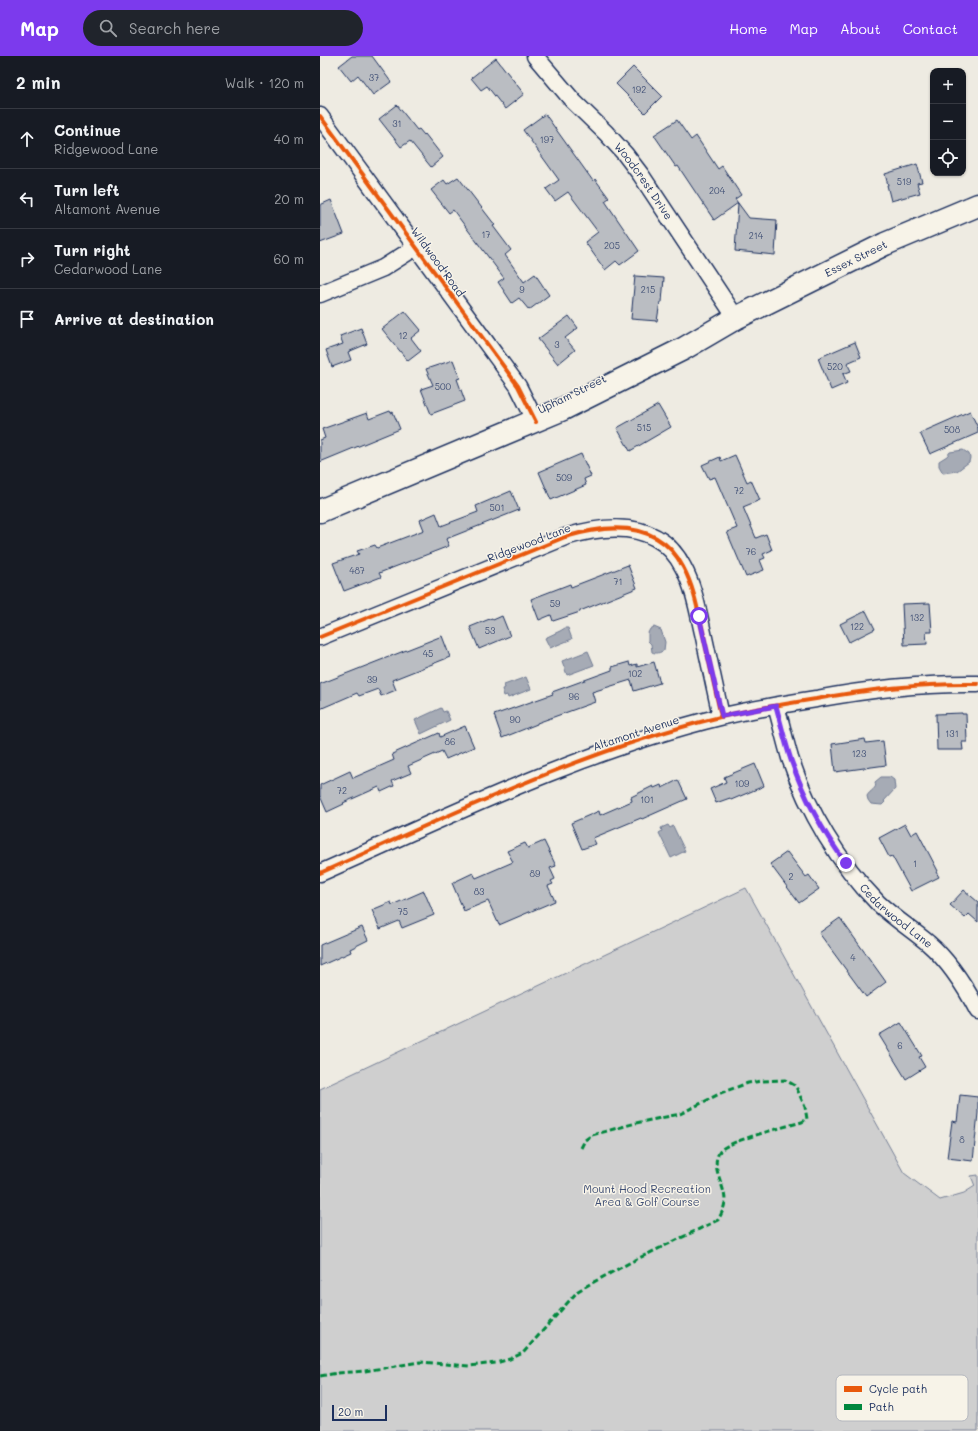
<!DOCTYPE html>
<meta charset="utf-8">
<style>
:root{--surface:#171b24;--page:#20242c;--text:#f1f3f6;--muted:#9ea1a6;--line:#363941;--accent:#7c3aed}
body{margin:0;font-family:Mali,sans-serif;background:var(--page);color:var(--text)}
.controls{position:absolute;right:12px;top:12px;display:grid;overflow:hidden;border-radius:8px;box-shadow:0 1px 3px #0004}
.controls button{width:36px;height:36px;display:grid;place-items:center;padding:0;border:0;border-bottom:1px solid var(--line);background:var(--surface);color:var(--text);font:20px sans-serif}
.scale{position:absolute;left:12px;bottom:10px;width:55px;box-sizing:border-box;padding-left:4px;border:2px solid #1b2f5e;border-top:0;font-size:11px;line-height:14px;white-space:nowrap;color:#1b2f5e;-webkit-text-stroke:3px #f7f3e8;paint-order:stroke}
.stop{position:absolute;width:12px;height:12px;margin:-9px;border:3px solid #7c3aed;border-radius:50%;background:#fff}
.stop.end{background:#7c3aed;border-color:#fff;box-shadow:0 1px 4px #0008}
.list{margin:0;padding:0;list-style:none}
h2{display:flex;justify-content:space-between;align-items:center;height:52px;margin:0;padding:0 16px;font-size:17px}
h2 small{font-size:13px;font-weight:400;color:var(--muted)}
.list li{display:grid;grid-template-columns:26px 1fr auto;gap:12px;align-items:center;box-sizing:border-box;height:60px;padding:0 16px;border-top:1px solid var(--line)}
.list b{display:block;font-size:15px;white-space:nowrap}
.list p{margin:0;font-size:13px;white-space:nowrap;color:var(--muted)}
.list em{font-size:13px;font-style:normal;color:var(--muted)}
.icon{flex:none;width:22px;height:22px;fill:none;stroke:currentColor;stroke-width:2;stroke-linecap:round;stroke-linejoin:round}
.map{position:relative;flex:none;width:658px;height:1375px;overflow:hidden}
header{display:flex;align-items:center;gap:24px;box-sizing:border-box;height:56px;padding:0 20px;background:var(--accent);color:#fff}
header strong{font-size:19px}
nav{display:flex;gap:22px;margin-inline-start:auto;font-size:14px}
.search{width:280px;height:36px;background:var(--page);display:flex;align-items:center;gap:10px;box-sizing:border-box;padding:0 14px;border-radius:22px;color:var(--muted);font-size:15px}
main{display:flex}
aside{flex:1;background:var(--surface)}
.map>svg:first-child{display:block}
.green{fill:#cfcfcf;stroke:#757f96}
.water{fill:#a6abb5;stroke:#6e7992}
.building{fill:#babdc2;stroke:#1b2f5e}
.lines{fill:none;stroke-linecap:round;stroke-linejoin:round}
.street-casing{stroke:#1b2f5e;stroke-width:19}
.secondary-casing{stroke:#1b2f5e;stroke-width:25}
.street{stroke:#f7f3e8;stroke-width:16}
.secondary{stroke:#f7f3e8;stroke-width:22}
.quiet{stroke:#00873e;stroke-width:3;stroke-dasharray:6 3;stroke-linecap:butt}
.cycleway-casing{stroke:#f7f3e8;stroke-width:6}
.cycleway{stroke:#e8590c;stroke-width:4}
.route{stroke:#7c3aed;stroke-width:5}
.labels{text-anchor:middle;stroke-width:3;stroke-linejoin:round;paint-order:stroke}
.number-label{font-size:9px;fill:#435277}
.street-label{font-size:11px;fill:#1b2f5e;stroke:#f7f3e8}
.park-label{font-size:11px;fill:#3f4f75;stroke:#f7f3e8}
.key{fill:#f7f3e8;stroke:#b5b8bf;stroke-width:1}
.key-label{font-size:11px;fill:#1b2f5e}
</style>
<header>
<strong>Map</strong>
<div class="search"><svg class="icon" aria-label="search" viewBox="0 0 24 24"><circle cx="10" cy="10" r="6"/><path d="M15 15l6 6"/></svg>Search here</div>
<nav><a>Home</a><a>Map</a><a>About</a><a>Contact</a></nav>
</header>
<main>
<aside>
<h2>2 min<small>Walk · 120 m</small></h2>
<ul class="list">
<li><svg class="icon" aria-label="ahead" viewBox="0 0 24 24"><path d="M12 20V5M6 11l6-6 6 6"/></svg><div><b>Continue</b><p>Ridgewood Lane</p></div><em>40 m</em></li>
<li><svg class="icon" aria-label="left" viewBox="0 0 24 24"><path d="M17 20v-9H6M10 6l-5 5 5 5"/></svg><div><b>Turn left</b><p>Altamont Avenue</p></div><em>20 m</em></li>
<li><svg class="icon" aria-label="right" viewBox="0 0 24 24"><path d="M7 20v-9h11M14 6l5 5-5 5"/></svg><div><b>Turn right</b><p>Cedarwood Lane</p></div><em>60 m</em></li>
<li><svg class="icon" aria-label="arrive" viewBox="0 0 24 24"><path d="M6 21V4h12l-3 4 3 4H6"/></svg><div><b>Arrive at destination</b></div></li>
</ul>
</aside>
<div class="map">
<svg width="658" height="1375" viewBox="0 0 658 1375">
<rect width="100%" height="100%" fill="#eeebe2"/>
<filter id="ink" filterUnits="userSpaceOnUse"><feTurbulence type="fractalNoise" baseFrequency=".025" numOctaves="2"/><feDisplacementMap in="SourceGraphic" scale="8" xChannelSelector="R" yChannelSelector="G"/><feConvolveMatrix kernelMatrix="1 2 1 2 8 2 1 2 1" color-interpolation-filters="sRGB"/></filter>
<g filter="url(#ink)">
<!-- green -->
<path class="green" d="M426,832L584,1117L620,1144L644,1137L655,1130L651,1120L658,1119V1375H0V1033Z"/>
<!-- water -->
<g class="water">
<path d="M643,394L649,398L650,402L649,406L637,415L623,417L619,410V405L627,400L630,396Z"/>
<path d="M334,571L341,574L345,586L344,594C340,597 336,598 332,596L331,588L328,585V577L330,573Z"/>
<path d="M245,572H248L252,583L230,592L225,582L240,575Z"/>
<path d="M268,595L274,609L247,619L242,605Z"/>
<path d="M206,621L211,633L188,642L187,639L184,640L182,633L185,632L184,629Z"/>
<path d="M121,652L123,656L126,655L130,664L101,678L95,664Z"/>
<path d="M561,721H570L574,724L575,733L564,745L565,746L562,749L551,748L548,744L547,740C550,734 558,733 555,726Z"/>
<path d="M348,769L350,772L353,770L365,795L351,802L339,777L342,775L341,772Z"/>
</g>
<!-- building -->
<g class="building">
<path d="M32,0H52L71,26L53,39L38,19L31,25L19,10Z"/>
<path d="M176,2L204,38L185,53L167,30L161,34L151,22Z"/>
<path d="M313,11L342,40L325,57L296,28Z"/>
<path d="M77,49L97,74L99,73L104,79L105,78L123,101L111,111L90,85L81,91L59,63Z"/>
<path d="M225,58L273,125L275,123L289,142L285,145L319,195L300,209L296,205L285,214L265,186L278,176L248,136L235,145L226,133L239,124L203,74Z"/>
<path d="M357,64L371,84L376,80L398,113L402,110L421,139L415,143L429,162L457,164L455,199L415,195L418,147L394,164L358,110L356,111L334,79Z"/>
<path d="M597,108L602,126L597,127L600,137L571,145L567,129H568L565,118Z"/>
<path d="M138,121L175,169L173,170L191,194L185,199L204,226L215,218L229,239L209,254L199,242L192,247L178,226L184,222L133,154L129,157L111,134L124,124L127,128Z"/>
<path d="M11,144L24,178L0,187V149Z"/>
<path d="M315,220L344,222L342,246H340L337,265L311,263Z"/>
<path d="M85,255L101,274L91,282L101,295L88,305L62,273Z"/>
<path d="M249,260L258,272L245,282L255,294L238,308L218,283Z"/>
<path d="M41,272L47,288L28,296L31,304L12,311L6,294L23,288L20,280Z"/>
<path d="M535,286L541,301L527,307L531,315L523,318L527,327L511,334L498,302Z"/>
<path d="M133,304L140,322L137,323L145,345L111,358L101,333L113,329L106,313Z"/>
<path d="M338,349L351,371L310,395L297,372Z"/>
<path d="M70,355L71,357L73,356L80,373L0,406V384L5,382L2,373L47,357L49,363Z"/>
<path d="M650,355L658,372V377L610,398L600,377Z"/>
<path d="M261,398L271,420L264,423L266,429L231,444L219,416Z"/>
<path d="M415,399L427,426L431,424L440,444L423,451L436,482L446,478L452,494L443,498L445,502L440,504L444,514L426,521L407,476L417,472L395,421L389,423L382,409L400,401L401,405Z"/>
<path d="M191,435L199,454L126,483L129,490L59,517L61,521L24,535L13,507L39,498L37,495L55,489L57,492L104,474L100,464L116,457L121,470L158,456L156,450Z"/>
<path d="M308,509L317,532L260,555V556L233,565L231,559L219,564L211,543L250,528L251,531Z"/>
<path d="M610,547L612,576H606L607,588L584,589L582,548Z"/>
<path d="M546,555L555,573L529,586L520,568Z"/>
<path d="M182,560L190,580L159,593L150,571L172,562L173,564Z"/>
<path d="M122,580L130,601L72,624L76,634L61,640L58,633L39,640L37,637L0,653V628Z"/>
<path d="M309,606L310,610L317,608V611L334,606L340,627L314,635L311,624L272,636L275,646L217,667V668L182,682L174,659L233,638L232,636L292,614V611Z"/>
<path d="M642,657V658H646L647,686H642L643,694H617L616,658Z"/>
<path d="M145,670L154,691L126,703L122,695L88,710L91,717L72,725L74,730L61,736L59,731L23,747L24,748L7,756L0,740V729L30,715L33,722L74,704L72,698L119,677L120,681Z"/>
<path d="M545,683L546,687L563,685L566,709L515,716L512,688Z"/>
<path d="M435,708L444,730L411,744L410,742L396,747L390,733L406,726L404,721Z"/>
<path d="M358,724L367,743L322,763L321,762L273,782L276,788L262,793L251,767L279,755L280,759L312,745L311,741L333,730L334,732L341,729L342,732Z"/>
<path d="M585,768L591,779L597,775L618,815L616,816L619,821L591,835L572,800L569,801L559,782Z"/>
<path d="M224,785L236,810L230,812L235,823L231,825L233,828L228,830L235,845L179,869L168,845L144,855L132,827L153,817L156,822L193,806L187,795L205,787L208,792Z"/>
<path d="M467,796L486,821L489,819L499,833L479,847L450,808Z"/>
<path d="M644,834L658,846V866L649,858L645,862L630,849Z"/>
<path d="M104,835L114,859L82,872L79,865L60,873L52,854L71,846L72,849Z"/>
<path d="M520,862L566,926L546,941L499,877Z"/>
<path d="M42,871L48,884L30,893L31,896L0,910V889Z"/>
<path d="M581,966L602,1000L599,1001L605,1011L586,1023L559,979Z"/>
<path d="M640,1039L658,1041V1057L653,1105L627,1102L632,1065L637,1066Z"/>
</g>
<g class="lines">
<defs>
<g id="street">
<path id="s1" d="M215,0L253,45L286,77L305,98L321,119L416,262"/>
<path d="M0,60L198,330L216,366"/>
<path d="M0,238L63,212L96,191"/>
<path d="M0,581L245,481C288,468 339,464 363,511C374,531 378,555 383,577C389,605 395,633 401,660"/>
<path id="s2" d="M456,650C461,667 465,685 470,702C488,756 519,807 558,847C574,862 591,873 608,887C630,906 645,930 658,955"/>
<path d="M0,817C131,759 261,695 400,661C432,653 464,648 496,643C549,633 604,627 658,628"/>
</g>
<g id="secondary">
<path id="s3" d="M0,455L243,353L363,293L416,262L565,188L658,149"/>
</g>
</defs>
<!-- street casing -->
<use href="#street" class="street-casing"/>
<!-- secondary casing -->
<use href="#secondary" class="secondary-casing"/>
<!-- street -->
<use href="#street" class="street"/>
<!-- secondary -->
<use href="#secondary" class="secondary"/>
<!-- quiet -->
<path class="quiet" d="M0,1320L18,1317L45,1315L100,1306L149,1310L176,1307L190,1303L203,1297L258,1235L270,1228L313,1205L398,1164C409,1145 405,1140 399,1121C396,1112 394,1102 401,1094C409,1085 467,1070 482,1066L487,1063L485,1051L477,1033L474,1029L465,1024L442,1025L428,1027L403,1036L360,1058L316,1067L272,1079L265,1084L260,1094"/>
<defs>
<g id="cycleway">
<path d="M0,60L198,330L216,366"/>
<path d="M0,581L245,481C288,468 339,464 363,511C374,531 378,555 383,577C389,605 395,633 401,660"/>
<path d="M0,817C131,759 261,695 400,661C432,653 464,648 496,643C549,633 604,627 658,628"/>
</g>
</defs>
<!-- cycleway casing -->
<use href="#cycleway" class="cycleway-casing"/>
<!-- cycleway -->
<use href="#cycleway" class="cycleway"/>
</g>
</g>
<g class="lines" filter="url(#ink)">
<!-- route -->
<path class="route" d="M379,560L402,660L456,650C461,668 465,686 471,704C484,741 502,775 526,807"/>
</g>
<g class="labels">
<!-- number labels -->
<g class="number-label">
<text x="54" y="25">37</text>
<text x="319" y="37">192</text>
<text x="77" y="71">31</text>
<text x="227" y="87">197</text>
<text x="584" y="129">519</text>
<text x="397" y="138">204</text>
<text x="166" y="182">17</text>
<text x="436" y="183">214</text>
<text x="292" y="193">205</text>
<text x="202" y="237">9</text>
<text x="328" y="237">215</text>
<text x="83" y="283">12</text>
<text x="237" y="292">3</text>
<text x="515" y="314">520</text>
<text x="123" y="334">500</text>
<text x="324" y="375">515</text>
<text x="632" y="377">508</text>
<text x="244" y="425">509</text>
<text x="419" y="438">72</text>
<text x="177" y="455">501</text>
<text x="431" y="499">76</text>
<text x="37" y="518">487</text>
<text x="298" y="529">71</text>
<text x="235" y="551">59</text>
<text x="597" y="565">132</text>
<text x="537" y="574">122</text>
<text x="170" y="578">53</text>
<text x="108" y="601">45</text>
<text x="315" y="621">102</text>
<text x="52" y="627">39</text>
<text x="254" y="644">96</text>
<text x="195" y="667">90</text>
<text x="632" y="681">131</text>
<text x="130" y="689">86</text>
<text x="539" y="701">123</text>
<text x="422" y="731">109</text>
<text x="22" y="738">72</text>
<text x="327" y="747">101</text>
<text x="595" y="811">1</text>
<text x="215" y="821">89</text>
<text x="471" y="824">2</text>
<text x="159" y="839">83</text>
<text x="83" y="859">75</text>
<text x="533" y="905">4</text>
<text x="580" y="993">6</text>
<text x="642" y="1087">8</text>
</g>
<!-- street labels -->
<g class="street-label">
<text dy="4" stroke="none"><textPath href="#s1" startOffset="166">Woodcrest Drive</textPath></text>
<text dy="4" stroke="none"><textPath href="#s3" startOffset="593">Essex Street</textPath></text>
<text transform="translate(118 206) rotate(54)" y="4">Wildwood Road</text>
<text transform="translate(252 338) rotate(-26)" y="4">Upham Street</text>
<text transform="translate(209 487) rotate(-21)" y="4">Ridgewood Lane</text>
<text transform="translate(316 677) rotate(-18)" y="4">Altamont Avenue</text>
<text dy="4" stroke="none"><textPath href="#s2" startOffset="247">Cedarwood Lane</textPath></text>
</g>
<!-- park labels -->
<g class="park-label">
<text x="327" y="1137">Mount Hood Recreation<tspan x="327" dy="13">Area &amp; Golf Course</tspan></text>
</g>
</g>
<!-- legend -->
<rect x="516" y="1319" width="132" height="46" rx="6" class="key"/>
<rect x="524" y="1330" width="18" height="6" fill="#e8590c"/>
<rect x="524" y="1348" width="18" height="6" fill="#00873e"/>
<g class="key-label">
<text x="549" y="1337">Cycle path</text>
<text x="549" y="1355">Path</text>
</g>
</svg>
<div class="controls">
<button>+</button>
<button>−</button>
<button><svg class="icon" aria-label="locate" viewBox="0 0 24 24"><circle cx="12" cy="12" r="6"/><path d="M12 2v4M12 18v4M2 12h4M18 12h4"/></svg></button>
</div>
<div class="scale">20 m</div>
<div class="stop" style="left:379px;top:560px"></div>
<div class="stop end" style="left:526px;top:807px"></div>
</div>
</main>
